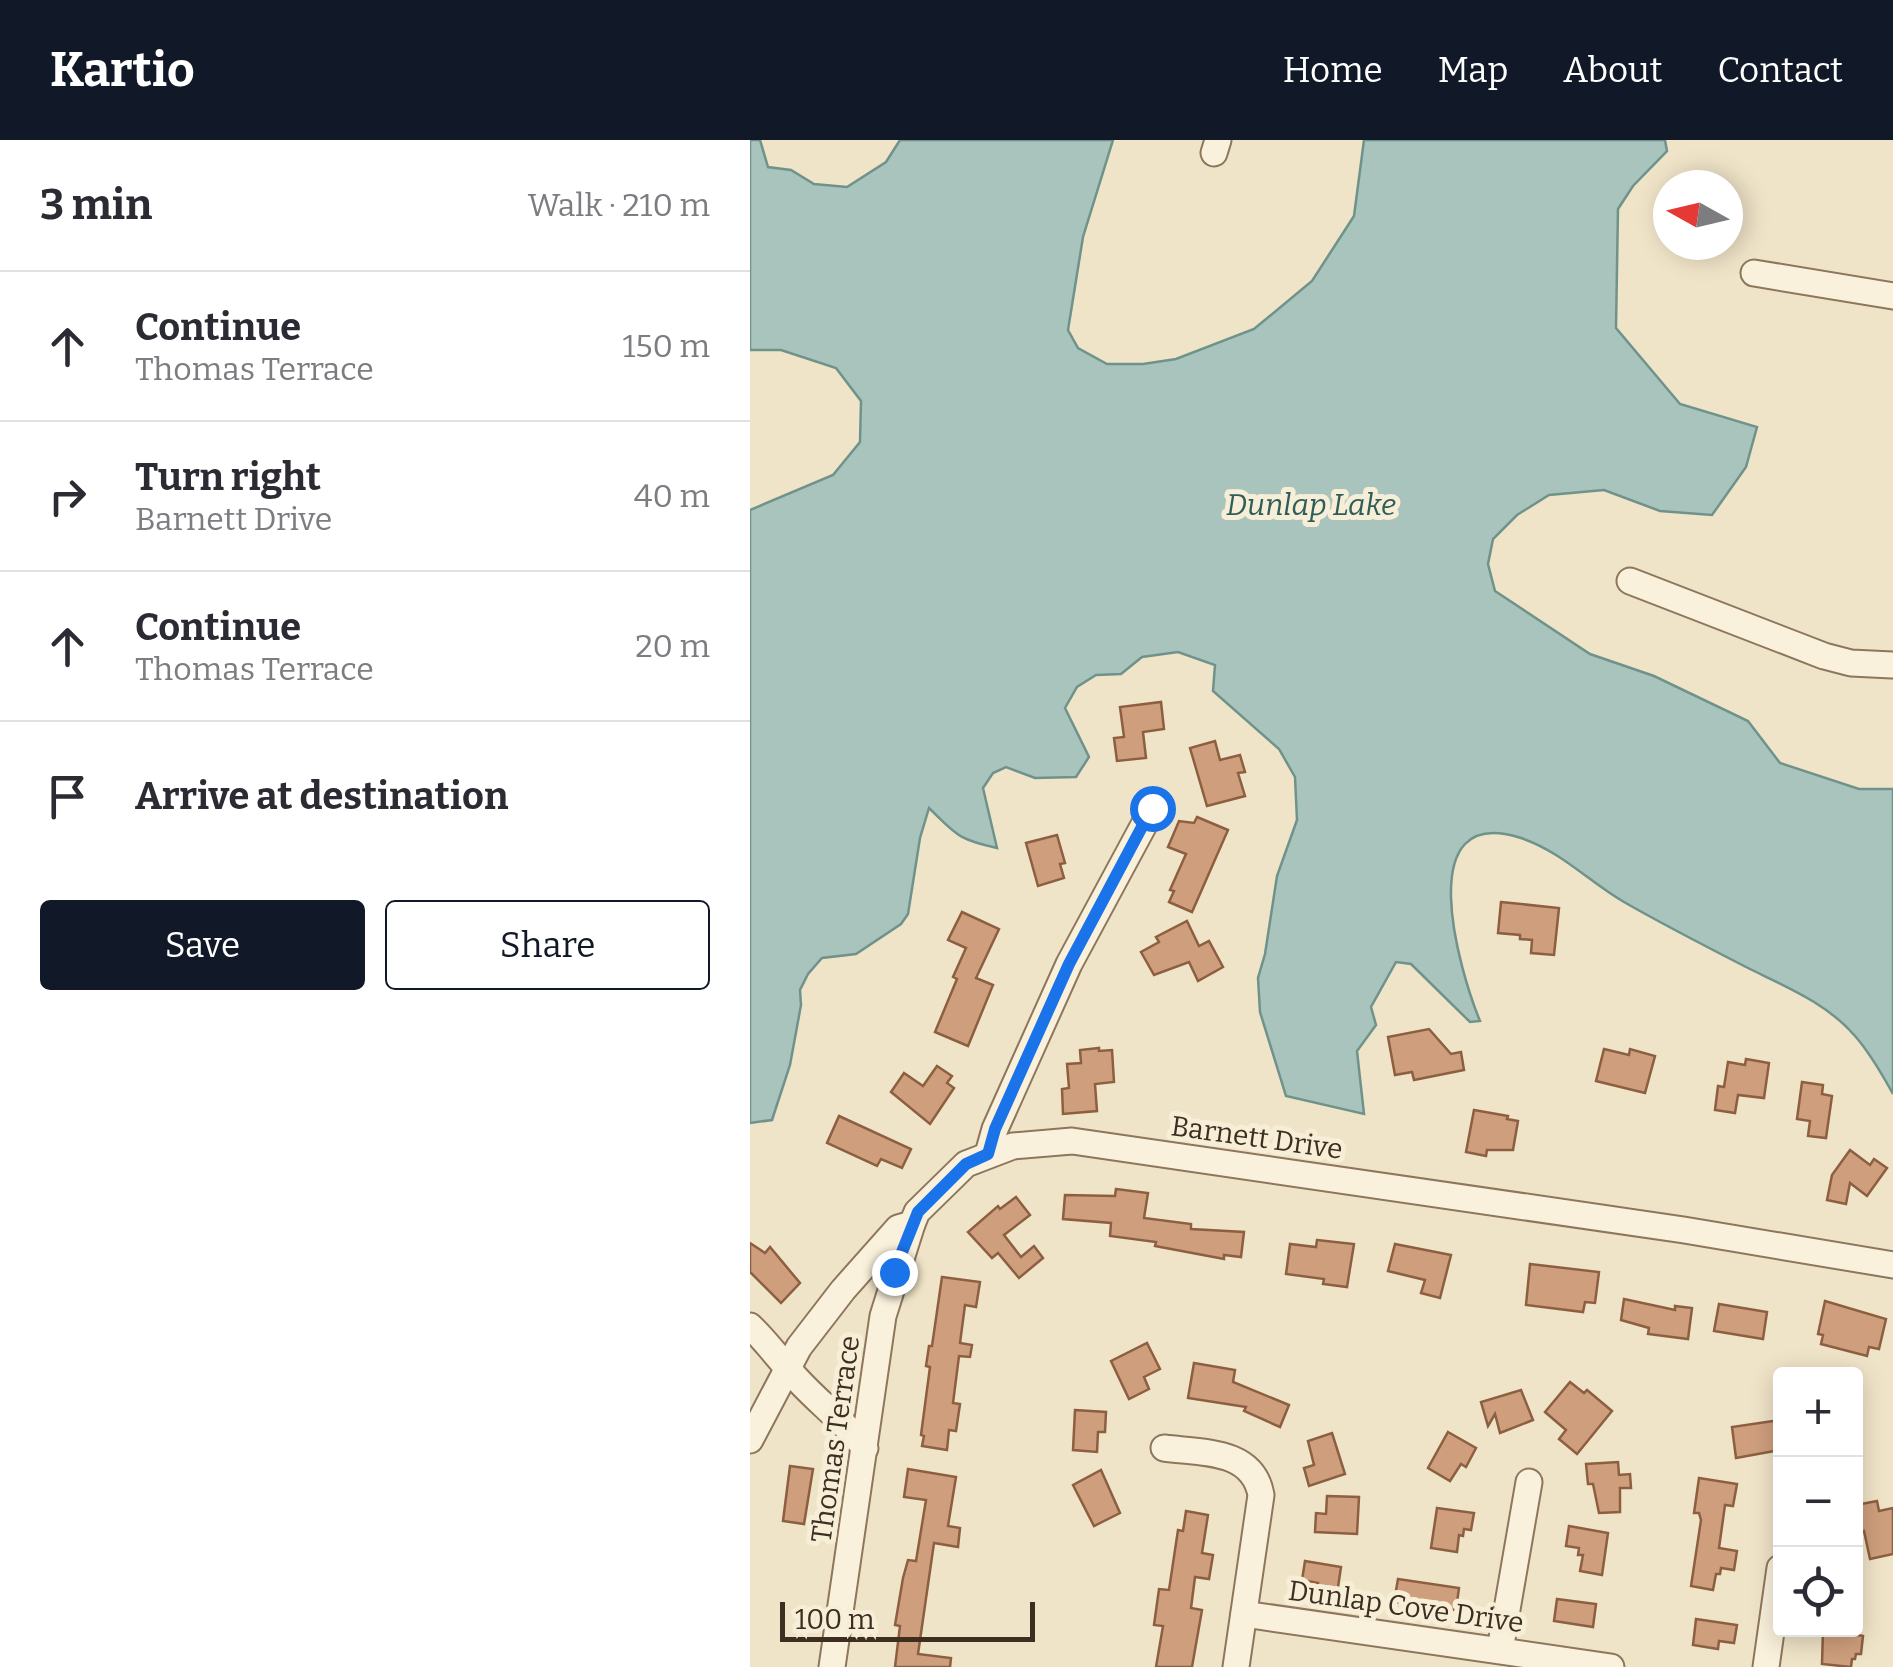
<!DOCTYPE html>
<meta charset="utf-8">
<style>
:root{--surface:#fff;--page:#f7f7f7;--text:#2b2b33;--muted:#7c7c81;--line:#e1e1e2;--accent:#111827}
body{margin:0;font-family:Bitter,serif;background:var(--page);color:var(--text)}
.controls{position:absolute;right:30px;bottom:30px;display:grid;overflow:hidden;border-radius:10px;box-shadow:0 5px 25px #0003}
.controls button{width:90px;height:90px;display:grid;place-items:center;padding:0;border:0;border-bottom:2px solid var(--line);background:var(--surface);color:var(--text);font:50px sans-serif}
.compass{position:absolute;left:903px;top:30px;width:90px;height:90px;border-radius:50%;background:var(--surface);box-shadow:0 5px 25px #0003;rotate:278deg}
.scale{position:absolute;left:30px;bottom:25px;width:255px;box-sizing:border-box;padding-left:10px;border:5px solid #3d2e20;border-top:0;font-size:28px;line-height:35px;white-space:nowrap;color:#3d2e20;-webkit-text-stroke:8px #f7eed8;paint-order:stroke}
.stop{position:absolute;width:30px;height:30px;margin:-22px;border:8px solid #1a73e8;border-radius:50%;background:#fff}
.stop.end{background:#1a73e8;border-color:#fff;box-shadow:0 2px 10px #0008}
.list{margin:0;padding:0;list-style:none}
h2{display:flex;justify-content:space-between;align-items:center;height:130px;margin:0;padding:0 40px;font-size:42px}
h2 small{font-size:32px;font-weight:400;color:var(--muted)}
.list li{display:grid;grid-template-columns:65px 1fr auto;gap:30px;align-items:center;box-sizing:border-box;height:150px;padding:0 40px;border-top:2px solid var(--line)}
.list b{display:block;font-size:38px;white-space:nowrap}
.list p{margin:0;font-size:32px;white-space:nowrap;color:var(--muted)}
.list em{font-size:32px;font-style:normal;color:var(--muted)}
.actions{display:flex;gap:20px;padding:30px 40px}
.actions a{flex:1;padding:22px 0;border:2px solid var(--accent);border-radius:10px;text-align:center;font-size:35px;color:var(--accent)}
.actions .main{background:var(--accent);color:#fff}
.icon{flex:none;width:55px;height:55px;fill:none;stroke:currentColor;stroke-width:2;stroke-linecap:round;stroke-linejoin:round}
.map{position:relative;flex:none;width:1143px;height:1527px;overflow:hidden}
header{display:flex;align-items:center;gap:60px;box-sizing:border-box;height:140px;padding:0 50px;background:var(--accent);color:#fff}
header strong{font-size:48px}
nav{display:flex;gap:55px;margin-inline-start:auto;font-size:35px}
main{display:flex}
aside{flex:1;background:var(--surface)}
.map>svg:first-child{display:block}
.water{fill:#a9c4bc;stroke:#6f938a;stroke-width:2.5}
.building{fill:#cf9f7d;stroke:#8d5f41;stroke-width:2.5}
.lines{fill:none;stroke-linecap:round;stroke-linejoin:round}
.minor-casing{stroke:#8d765c;stroke-width:29}
.minor{stroke:#faf1dc;stroke-width:25}
.route{stroke:#1a73e8;stroke-width:12}
.labels{text-anchor:middle;stroke-width:10;stroke-linejoin:round;paint-order:stroke}
.street-label{font-size:28px;fill:#3d2e20;stroke:#f7eed8}
.water-label{font-size:30px;font-style:italic;fill:#2f5d5a;stroke:#f7eed8}
</style>
<header>
<strong>Kartio</strong>
<nav><a>Home</a><a>Map</a><a>About</a><a>Contact</a></nav>
</header>
<main>
<aside>
<h2>3 min<small>Walk · 210 m</small></h2>
<ul class="list">
<li><svg class="icon" aria-label="ahead" viewBox="0 0 24 24"><path d="M12 20V5M6 11l6-6 6 6"/></svg><div><b>Continue</b><p>Thomas Terrace</p></div><em>150 m</em></li>
<li><svg class="icon" aria-label="right" viewBox="0 0 24 24"><path d="M7 20v-9h11M14 6l5 5-5 5"/></svg><div><b>Turn right</b><p>Barnett Drive</p></div><em>40 m</em></li>
<li><svg class="icon" aria-label="ahead" viewBox="0 0 24 24"><path d="M12 20V5M6 11l6-6 6 6"/></svg><div><b>Continue</b><p>Thomas Terrace</p></div><em>20 m</em></li>
<li><svg class="icon" aria-label="arrive" viewBox="0 0 24 24"><path d="M6 21V4h12l-3 4 3 4H6"/></svg><div><b>Arrive at destination</b></div></li>
</ul>
<div class="actions"><a class="main">Save</a><a>Share</a></div>
</aside>
<div class="map">
<svg width="1143" height="1527" viewBox="0 0 1143 1527">
<rect width="100%" height="100%" fill="#f0e4c8"/>
<!-- water -->
<path class="water" d="M0,0H10L18,27L41,30L64,44L97,47L136,22L150,0H363L333,97L318,190L328,208L357,224H393L426,219L504,189L562,141L604,76L614,0H915L917,11L883,46L868,69L866,188L930,264L1007,287L996,327L962,375L910,371L854,350L799,355L767,375L743,399L738,424L745,451L840,514L904,536L998,581L1030,623L1109,649H1143V954C1132,934 1120,913 1105,896C1077,863 1034,846 996,827C955,806 914,785 874,762C838,741 812,712 771,698C660,662 709,830 730,881L720,882L661,824L646,822L621,867L626,885L607,911L614,974L536,956L510,872L508,838L515,814L527,736L547,680L545,637L529,609L463,551L465,525L428,512L392,517L371,534L346,535L327,547L315,568L339,617L326,637L285,638L256,627L243,633L233,648L247,708C207,699 207,695 179,668L170,698L158,774L151,784L106,814L72,818L58,834L50,850L51,865L40,925L22,980L0,983V370L83,335L110,302L111,261L86,228L31,210H0Z"/>
<!-- building -->
<g class="building">
<path d="M411,562L414,589L393,592L396,618L367,621L364,598L374,597L370,567Z"/>
<path d="M465,601L470,620L490,615L495,632L488,633L495,656L457,666L440,608Z"/>
<path d="M447,677L478,690L442,772L419,762L424,751L420,750L436,714L418,707L429,681L444,683Z"/>
<path d="M307,695L315,723L310,724L314,738L288,746L276,703Z"/>
<path d="M751,762L809,768L804,815L781,813L782,800L770,799V795L748,793Z"/>
<path d="M212,772L249,789L226,838L243,845L218,906L185,892L207,839L203,837L216,808L198,800Z"/>
<path d="M437,781L449,806L459,801L473,827L448,841L439,822L404,835L391,812L409,802L406,797Z"/>
<path d="M679,889L701,914L711,912L714,930L664,940L662,932L645,935L638,897Z"/>
<path d="M349,908V911L362,910L364,942L345,944L347,971L313,974L312,949L319,948L317,924L331,923L330,910Z"/>
<path d="M854,909L879,915L880,909L905,916L895,953L846,941Z"/>
<path d="M996,919L1019,923L1014,958L988,955L985,973L965,970L968,946L974,947L978,922L995,925Z"/>
<path d="M187,926L202,936L197,943L204,948L180,984L141,952L154,933L173,946Z"/>
<path d="M1052,942L1073,945L1072,954L1082,956L1076,998L1058,996L1060,981L1047,979Z"/>
<path d="M724,970L758,976L757,979L768,981L763,1010H737L736,1016L716,1012Z"/>
<path d="M89,976L161,1009L152,1028L131,1019L127,1026L77,1003Z"/>
<path d="M1100,1010L1120,1025L1124,1019L1137,1028L1117,1056L1100,1043L1096,1064L1077,1060L1082,1035Z"/>
<path d="M366,1049L398,1053L394,1078L441,1084V1089L494,1092L491,1117L474,1115V1119L405,1106L406,1102L360,1096L361,1083L313,1079L315,1055L365,1056Z"/>
<path d="M266,1057L280,1075L254,1095L271,1117L284,1106L293,1118L269,1138L248,1113L242,1118L218,1092L248,1066L250,1069Z"/>
<path d="M567,1100L604,1104L597,1147L573,1144L574,1139L536,1134L540,1104L566,1107Z"/>
<path d="M0,1103L15,1113L20,1107L50,1143L31,1163L0,1132Z"/>
<path d="M645,1104L701,1115L690,1158L671,1153L675,1140L638,1131Z"/>
<path d="M780,1124L849,1132L845,1163L835,1162L833,1172L776,1165Z"/>
<path d="M192,1137L230,1142L226,1167L215,1165L210,1203L222,1205L220,1217L209,1216L203,1263L210,1264L206,1291L199,1290L197,1310L172,1306L174,1296L171,1295L180,1227L176,1226L179,1206H182Z"/>
<path d="M874,1159L925,1170V1166L942,1168L938,1199L898,1194L899,1188L871,1180Z"/>
<path d="M1075,1161L1136,1179L1129,1209L1119,1207L1117,1216L1071,1204L1073,1195L1068,1194Z"/>
<path d="M969,1164L1017,1172L1013,1199L964,1191Z"/>
<path d="M397,1203L410,1229L394,1237L399,1249L379,1259L361,1221Z"/>
<path d="M444,1223L485,1230L483,1242L539,1265L530,1287L494,1271L496,1267L438,1258Z"/>
<path d="M820,1242L834,1253L837,1250L862,1271L827,1314L809,1299L816,1290L795,1272Z"/>
<path d="M771,1250L783,1280L750,1293L745,1274L738,1286L731,1262Z"/>
<path d="M325,1270L356,1272L355,1292H348L347,1312L323,1310Z"/>
<path d="M1030,1280V1310L986,1318L982,1287Z"/>
<path d="M698,1292L726,1308L716,1327L711,1324L700,1341L678,1328Z"/>
<path d="M582,1293L595,1334L559,1346L554,1328L564,1325L558,1301Z"/>
<path d="M868,1322L869,1335L880,1334L881,1348H870V1372L849,1373L843,1344H838L836,1324Z"/>
<path d="M40,1326L63,1329L54,1384L33,1381Z"/>
<path d="M158,1329L206,1337L198,1386L210,1388L208,1407L184,1403L168,1514L201,1518L200,1527H145L150,1486L145,1485L153,1438L158,1420L166,1421L176,1360L154,1357Z"/>
<path d="M351,1330L370,1373L344,1386L323,1345Z"/>
<path d="M949,1338L987,1344L983,1366L975,1365L969,1408L987,1411L984,1430L971,1428L970,1434H966L963,1450L941,1446L951,1380L949,1373H944Z"/>
<path d="M577,1356L609,1357L607,1394L565,1392L566,1373L576,1374Z"/>
<path d="M1127,1361L1129,1371L1143,1368V1414L1120,1419L1114,1391L1106,1393V1365Z"/>
<path d="M687,1368L724,1373L721,1390L714,1389L713,1396L709,1395L707,1412L681,1408Z"/>
<path d="M436,1371L458,1375L452,1413L463,1415L459,1439L445,1437L441,1468L452,1470L442,1527H406L413,1486L404,1485L409,1449L419,1450L428,1390L433,1391Z"/>
<path d="M819,1386L858,1393L852,1435L830,1431L833,1415H828L829,1408L816,1406Z"/>
<path d="M555,1421L591,1427L587,1454L567,1451L568,1443L552,1440Z"/>
<path d="M648,1439L709,1448L706,1470L644,1462Z"/>
<path d="M807,1459L846,1464L843,1487L804,1481Z"/>
<path d="M946,1479L987,1485L984,1503L969,1501L968,1509L943,1505Z"/>
<path d="M1073,1490H1109L1108,1495L1113,1496L1111,1514H1106L1105,1519H1102L1101,1527L1072,1524Z"/>
</g>
<g class="lines">
<defs>
<g id="minor">
<path d="M464,13L468,0"/>
<path d="M1004,133L1143,156"/>
<path d="M880,441L1074,516L1101,523L1142,525"/>
<path d="M238,1014L245,989L319,824L403,668"/>
<path d="M0,1186C18,1203 31,1222 48,1240C70,1264 95,1282 115,1308"/>
<path d="M0,1300L49,1207L93,1150L148,1088L162,1084L167,1072L216,1024L263,1006L322,1001L934,1090L1143,1125"/>
<path d="M414,1308C452,1313 503,1309 511,1355L486,1527"/>
<path d="M494,1474L861,1527"/>
<path d="M750,1510L779,1342"/>
<path d="M82,1527L133,1176L162,1084"/>
<path d="M1016,1527L1030,1428"/>
</g>
</defs>
<!-- minor casing -->
<use href="#minor" class="minor-casing"/>
<!-- minor -->
<use href="#minor" class="minor"/>
</g>
<g class="lines">
<!-- route -->
<path class="route" d="M144,1132L168,1072L216,1024L238,1014L245,989L319,824L402,668"/>
</g>
<g class="labels">
<!-- street labels -->
<g class="street-label">
<text transform="translate(507 997) rotate(8)" y="10">Barnett Drive</text>
<text transform="translate(85 1299) rotate(-82)" y="10">Thomas Terrace</text>
<text transform="translate(656 1466) rotate(8)" y="10">Dunlap Cove Drive</text>
</g>
<!-- water labels -->
<g class="water-label">
<text x="561" y="375">Dunlap Lake</text>
</g>
</g>
</svg>
<div class="controls">
<button>+</button>
<button>−</button>
<button><svg class="icon" aria-label="locate" viewBox="0 0 24 24"><circle cx="12" cy="12" r="6"/><path d="M12 2v4M12 18v4M2 12h4M18 12h4"/></svg></button>
</div>
<svg class="compass" viewBox="-18 -18 36 36"><path d="M0-13l5 13h-10z" fill="#e53935"/><path d="M0 13l5-13h-10z" fill="#7c7c81"/></svg>
<div class="scale">100 m</div>
<div class="stop" style="left:402px;top:668px"></div>
<div class="stop end" style="left:144px;top:1132px"></div>
</div>
</main>
